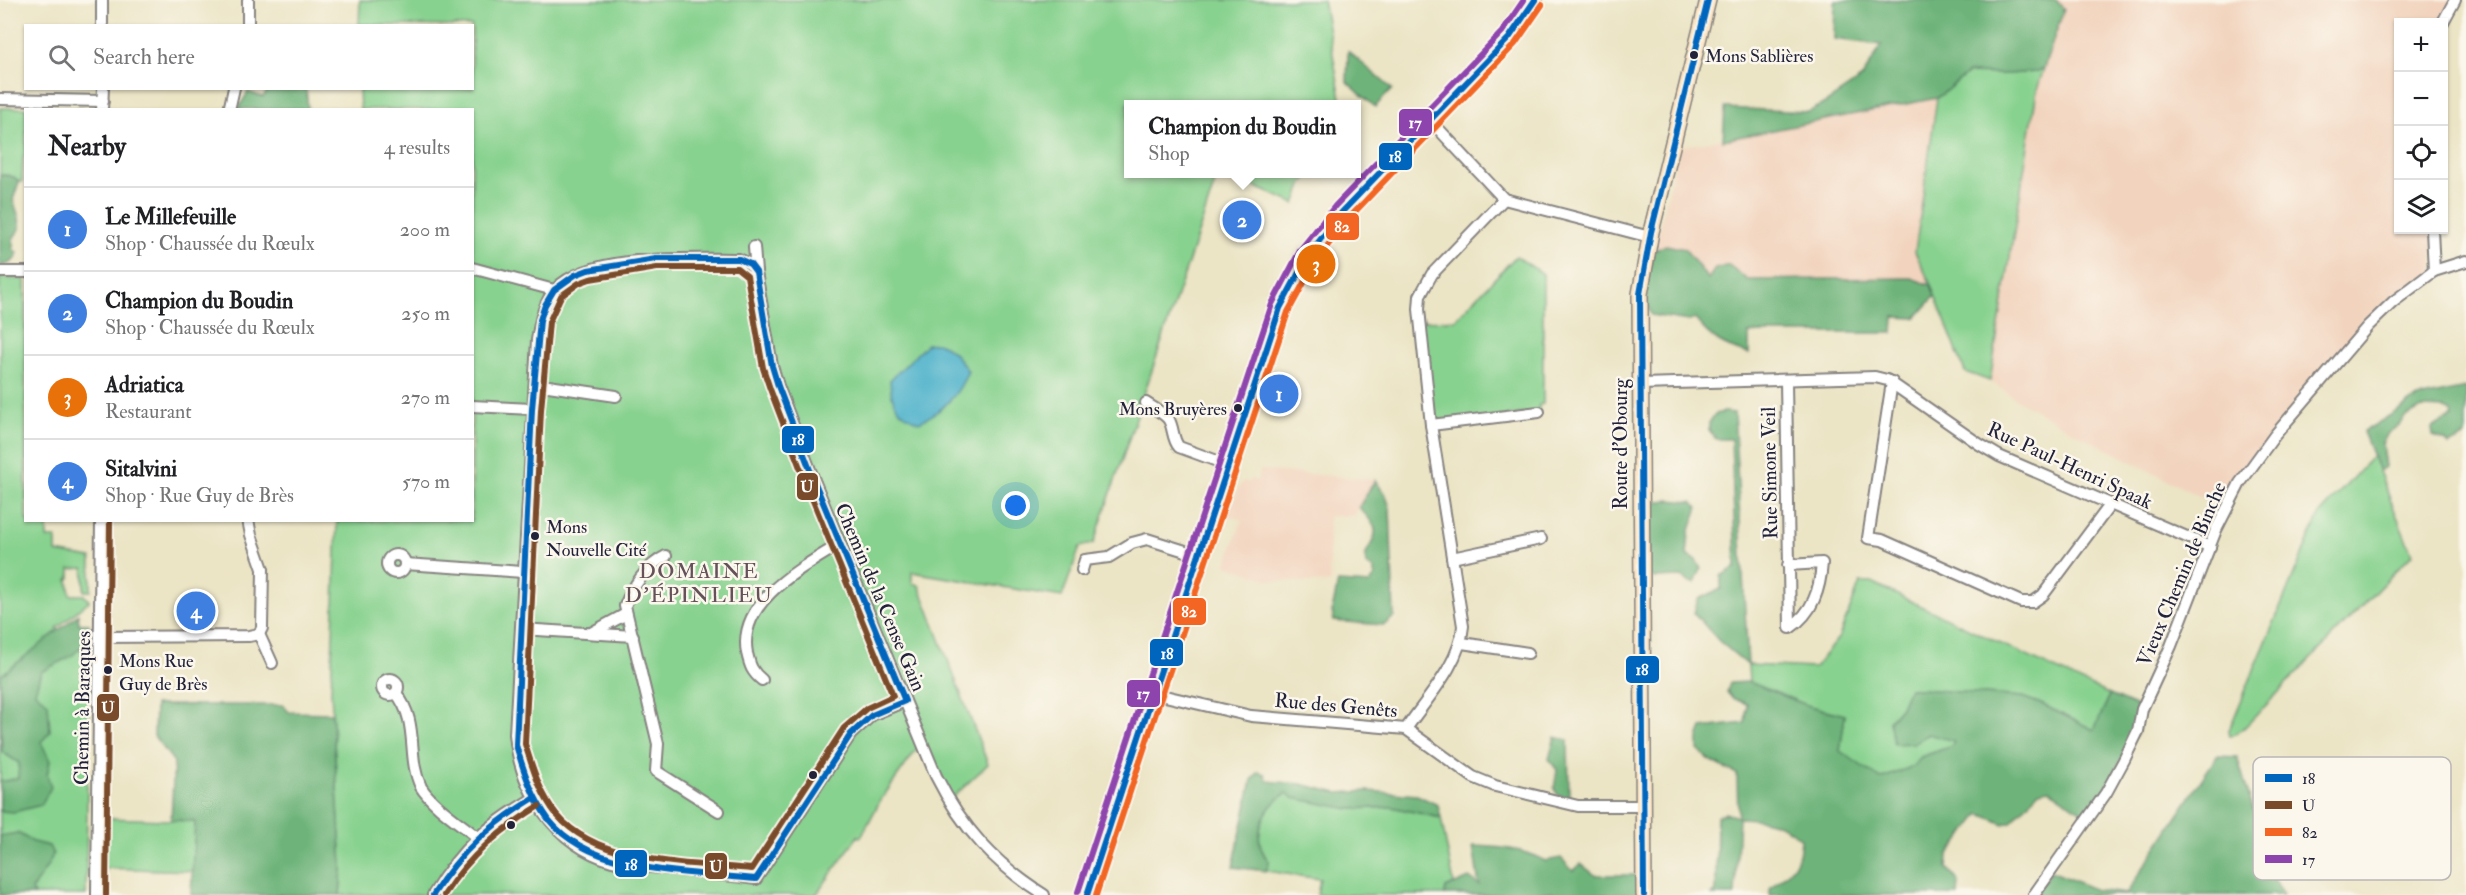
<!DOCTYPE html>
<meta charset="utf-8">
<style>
:root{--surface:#fff;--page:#f2f2f2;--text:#202124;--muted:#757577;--line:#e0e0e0;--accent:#2563eb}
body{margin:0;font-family:"IM FELL Double Pica",serif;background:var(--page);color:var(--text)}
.controls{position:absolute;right:18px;top:18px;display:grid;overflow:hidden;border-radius:0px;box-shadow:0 2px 4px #0004}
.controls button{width:54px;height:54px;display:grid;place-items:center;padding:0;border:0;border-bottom:2px solid var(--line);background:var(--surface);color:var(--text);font:30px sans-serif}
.you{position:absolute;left:1016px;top:506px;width:21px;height:21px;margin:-15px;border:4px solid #fff;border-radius:50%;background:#1a73e8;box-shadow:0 0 0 9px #1a73e833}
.badge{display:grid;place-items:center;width:39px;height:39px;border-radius:50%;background:var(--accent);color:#fff;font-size:20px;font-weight:700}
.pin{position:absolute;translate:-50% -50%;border:3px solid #fff;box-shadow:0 2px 6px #0006}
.popup{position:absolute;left:1124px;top:100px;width:237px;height:78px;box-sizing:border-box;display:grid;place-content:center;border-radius:0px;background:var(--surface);filter:drop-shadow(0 2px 4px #0005);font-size:20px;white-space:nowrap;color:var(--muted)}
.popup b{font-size:22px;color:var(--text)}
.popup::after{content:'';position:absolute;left:50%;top:100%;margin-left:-12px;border:12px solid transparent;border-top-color:var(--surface)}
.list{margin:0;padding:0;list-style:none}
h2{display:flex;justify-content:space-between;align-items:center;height:78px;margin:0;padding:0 24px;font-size:26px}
h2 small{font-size:20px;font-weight:400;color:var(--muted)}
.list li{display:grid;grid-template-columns:39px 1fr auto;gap:18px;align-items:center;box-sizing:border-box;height:84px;padding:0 24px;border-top:2px solid var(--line)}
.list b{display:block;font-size:22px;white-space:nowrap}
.list p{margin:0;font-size:20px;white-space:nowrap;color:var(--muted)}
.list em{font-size:20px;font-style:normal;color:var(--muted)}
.icon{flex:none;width:33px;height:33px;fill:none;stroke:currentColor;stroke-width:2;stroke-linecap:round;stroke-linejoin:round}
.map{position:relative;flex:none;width:2466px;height:895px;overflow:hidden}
.search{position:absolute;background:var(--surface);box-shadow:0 2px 4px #0004;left:24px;top:24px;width:450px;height:66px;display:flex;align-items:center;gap:15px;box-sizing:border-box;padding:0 21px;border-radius:0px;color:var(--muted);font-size:22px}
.panel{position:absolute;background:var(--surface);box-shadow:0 2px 4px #0004;left:24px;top:108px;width:450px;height:414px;border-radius:0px}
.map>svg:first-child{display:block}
.built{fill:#f2d4be}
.green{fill:#88d28f;stroke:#557a65;stroke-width:1.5}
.forest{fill:#6eb47a;stroke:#486b5a;stroke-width:1.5}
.water{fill:#4bb1ca;stroke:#366a82;stroke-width:1.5}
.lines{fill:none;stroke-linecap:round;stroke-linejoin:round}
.minor-casing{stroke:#868380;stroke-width:14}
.secondary-casing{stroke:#868380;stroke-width:18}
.minor{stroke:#fff;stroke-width:10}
.secondary{stroke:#fce5c4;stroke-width:15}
.bus-1-casing{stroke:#fbf7ec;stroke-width:10}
.bus-2-casing{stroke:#fbf7ec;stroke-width:10}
.bus-3-casing{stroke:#fbf7ec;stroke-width:10}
.bus-4-casing{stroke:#fbf7ec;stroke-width:10}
.bus-1{stroke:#0065bd;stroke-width:6}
.bus-2{stroke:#7a4b2a;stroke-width:6}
.bus-3{stroke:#f26522;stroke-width:6}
.bus-4{stroke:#8e44ad;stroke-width:6}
.bus-dot{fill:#22223b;stroke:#fbf7ec;stroke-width:2}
.labels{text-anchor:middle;stroke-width:5;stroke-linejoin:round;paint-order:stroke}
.bus-label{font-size:18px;fill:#22223b;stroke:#fbf7ec;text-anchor:start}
.street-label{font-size:20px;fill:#22223b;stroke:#fbf7ec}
.neighbourhood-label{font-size:21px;letter-spacing:1.5px;fill:#645159;stroke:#fbf7ec}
.key{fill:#fbf7ec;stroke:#bab7b7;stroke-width:1.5}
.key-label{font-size:16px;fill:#22223b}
.line-badge{stroke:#fbf7ec;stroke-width:2}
.badge-label{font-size:16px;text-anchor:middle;font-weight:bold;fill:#fff}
</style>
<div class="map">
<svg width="2466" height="895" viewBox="0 0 2466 895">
<rect width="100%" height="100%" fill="#fbf7ec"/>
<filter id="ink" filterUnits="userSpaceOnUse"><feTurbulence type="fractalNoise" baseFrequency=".0167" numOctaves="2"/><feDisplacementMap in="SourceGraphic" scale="12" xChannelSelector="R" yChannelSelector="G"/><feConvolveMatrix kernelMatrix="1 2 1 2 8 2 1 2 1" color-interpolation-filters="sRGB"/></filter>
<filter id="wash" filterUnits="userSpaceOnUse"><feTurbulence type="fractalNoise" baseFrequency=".008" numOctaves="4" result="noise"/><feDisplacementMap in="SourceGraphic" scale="24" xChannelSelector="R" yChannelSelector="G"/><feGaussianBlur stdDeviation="1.35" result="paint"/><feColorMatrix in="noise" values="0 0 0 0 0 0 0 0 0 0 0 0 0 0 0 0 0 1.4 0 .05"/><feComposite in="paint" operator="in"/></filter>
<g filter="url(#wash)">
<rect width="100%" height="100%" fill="#ebe4c5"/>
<!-- built -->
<g class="built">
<path d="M2056,0H2455L2443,22H2398V230H2432L2434,271L2393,302L2275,435L2225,509L2078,434L2021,402L1990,381L1965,372L1931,285L1911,278L1748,280L1729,265L1689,321L1651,315L1647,281L1679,147L1937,98L1968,73L2007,74L2064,9Z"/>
<path d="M1261,470L1375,480L1354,516H1328L1330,583L1269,580L1226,565L1242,520L1228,515L1237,490L1244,481L1249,483L1250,479L1257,481Z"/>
</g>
<!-- green -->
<g class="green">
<path d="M360,0H1323L1342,104H1128V174H1218L1094,543L1080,547L1062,597L912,572V583L919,585L988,764L949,801L925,748L917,749L880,801L861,837L858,836L816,895H340L342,867L331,692L337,521L472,520V110L360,109L359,89L472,88V26L359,25Z"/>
<path d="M2044,68L2037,90L1990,381L1965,372L1931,285L1915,252L1937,98L1968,73L2007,74L2036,72Z"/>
<path d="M0,108H80L86,109L26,110V155L23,156L22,182H19C13,177 8,173 0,176Z"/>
<path d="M1226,174H1310L1303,183L1295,204Z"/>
<path d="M1516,256L1543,274V404L1539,405V412L1431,425L1420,321L1455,320Z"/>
<path d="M0,278L25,279L26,520L77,521H70V524H47V538H56V552L91,558V591H84V568L70,569V578L68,579L70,595H84L89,601L57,628L58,631L78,615L79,624H89L86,895H0Z"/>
<path d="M2373,456L2412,554L2243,729L2230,736L2229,730L2319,515Z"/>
<path d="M1860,583H1872L2110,695L2094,730L2041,704L2022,697L1909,688L1901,707L1889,721L1914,743L1928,734L1954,740L1952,746L1921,757L1914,766L1876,781L1840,751L1845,715L1809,706L1749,682L1748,665L1814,668L1839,637Z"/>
<path d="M1287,793L1350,809L1392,807L1441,818L1454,884L1446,888L1445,895H1317L1320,879L1266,871L1269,861C1249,839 1263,806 1287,793Z"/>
<path d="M104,818L195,821L193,871L103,868Z"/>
</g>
<!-- forest -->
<g class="forest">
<path d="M1835,0H2056L2064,9L2044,68L2036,72L2007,74L1968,73L1937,98L1723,140L1725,108L1809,112L1825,103L1862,78L1882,45L1834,39Z"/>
<path d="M1348,51L1392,89L1375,107L1347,82Z"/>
<path d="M306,88L308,109H238L248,92L263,97L269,89Z"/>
<path d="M4,175L14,177L19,182L13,200L19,217L20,227L13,240V249L17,253C15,263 8,264 0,266V176Z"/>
<path d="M1666,245L1685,249L1708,279L1715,269L1729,265L1748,280L1911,278L1931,285L1935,296L1916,318L1894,317L1893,333H1749V354C1722,346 1713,341 1695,319L1689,321L1651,315C1641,296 1650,271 1654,250Z"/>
<path d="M2466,388V436L2449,445L2445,440L2433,436L2432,428L2452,417L2451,412L2445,409L2422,408L2405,417L2398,426L2388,433L2382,444L2385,467L2379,471L2363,432L2418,398Z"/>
<path d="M1725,412L1734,413L1748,665L1719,641L1694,613L1698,599L1721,589V576L1736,567L1731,439H1716L1709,431V423L1715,414Z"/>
<path d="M1375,480L1386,496L1390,508L1394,617L1384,625L1334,621L1332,611L1338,582L1370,584L1375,576L1373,569L1366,564L1365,556C1379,529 1380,531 1359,507Z"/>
<path d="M1669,500L1692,502L1698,507L1689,533L1687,555L1696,560L1701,569L1695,583L1688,582L1682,577L1654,578L1649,574L1647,508L1652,502Z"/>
<path d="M78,615L79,624H89V641L71,656L41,672L35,692L48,703L50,732L41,742L50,761L47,775L51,787L41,805L14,812L0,811V780L5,781L18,778L19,763L2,752L0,676Z"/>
<path d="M1749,682L1809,706L1845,715L1840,751L1881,779L1914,766L1921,757L1952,746L1954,741L1928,734L1914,743L1894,744L1889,721L1901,707L1909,688L2022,697L2041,704L2094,730L2110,695L2142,709L2138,731L2091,814L2082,812L2049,789L2039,791L2011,822L2004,824L1980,814L1948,855L1947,868L1959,882L1958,895H1770V888C1789,871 1800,867 1801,839C1783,822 1763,819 1739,818L1735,895H1712L1716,891L1717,816L1725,813L1738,817L1737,774L1709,760L1698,750V738L1702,728L1745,723L1747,704L1732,698L1727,692L1730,683Z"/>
<path d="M155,705H283L289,712L332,713L342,867L340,895H191L195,821L171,820L174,762L154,736Z"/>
<path d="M1555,737L1568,740L1569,797L1558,795L1554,789L1557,770L1549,759Z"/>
<path d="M2217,756L2237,757L2275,881L2283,895H2034L2051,871L2096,890L2126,894Z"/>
<path d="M1258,772L1265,774L1267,781L1301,784L1338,793L1368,791L1417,795L1438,805L1441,818L1392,807L1350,809L1293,798L1287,793C1263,806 1249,839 1269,861L1266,871L1233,867L1252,780Z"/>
<path d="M18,833L33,842L49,846L53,854C49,868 38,877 32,890L34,895H0V836Z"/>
<path d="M1473,846C1499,847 1522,848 1545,861L1561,858L1573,871L1581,864L1595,875H1644V895H1555L1551,892L1526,895H1445L1446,888L1469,878L1479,885Z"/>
</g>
<!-- water -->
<path class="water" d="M937,343C952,347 959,359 968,371C959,394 942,412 919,422C897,413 891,404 890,380L927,344Z"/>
</g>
<g filter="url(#ink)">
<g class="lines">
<defs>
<g id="minor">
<path d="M102,0V26"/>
<path d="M2443,22L2455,0"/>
<path d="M248,26V0"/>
<path d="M0,99L103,101"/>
<path d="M102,110L103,88"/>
<path d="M229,110L234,88"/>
<path d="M1431,121L1504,199L1650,237"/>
<path d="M2432,230L2434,271"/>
<path d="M754,247L756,272"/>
<path d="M472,268L554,290"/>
<path d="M0,272H26"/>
<path d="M1786,381L1790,628C1813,612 1820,590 1822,563L1788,565"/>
<path d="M1892,382L1868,538L1882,540L2021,602H2033L2043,595L2110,505"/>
<path d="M535,384L616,396"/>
<path d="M1641,384L1875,377L1887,380L1979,444L1999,456L2210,547"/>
<path d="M1146,403C1153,408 1164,413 1169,420C1174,429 1172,439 1179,447L1228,465"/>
<path d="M472,406L532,409"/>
<path d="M1431,425L1539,412"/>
<circle cx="396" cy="564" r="9"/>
<path d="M666,556C647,565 632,587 625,606L658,744L656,771L719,811"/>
<path d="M1452,558L1541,539"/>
<path d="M405,564L523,572"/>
<path d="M1082,570L1085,560L1109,557L1132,543L1147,539L1198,555"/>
<path d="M521,629L633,636"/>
<path d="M593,632L626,614"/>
<path d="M259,634L272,663"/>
<path d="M101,637L249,636L259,634L262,628L263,569L251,535L248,520"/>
<path d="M1462,643L1528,653"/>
<circle cx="390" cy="687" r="8"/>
<path d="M762,680C752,672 750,666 747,653C737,601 803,567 840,544"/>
<path d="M396,693C420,723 406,756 421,787C431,804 461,824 477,837"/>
<path d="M1152,693L1251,716L1406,729L1473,777L1495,786L1578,806H1643"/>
<path d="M905,701L872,715L851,734L756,879C728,875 699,872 670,869C651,867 631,866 612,861C555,844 520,791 515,734L537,340C540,322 543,303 556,289C589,253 692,259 739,259L750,264L756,272L772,366L778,386L815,483L936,776C962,828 995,864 1044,895"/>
<path d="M1406,729C1427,698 1460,664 1463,626L1431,425L1419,309L1420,296L1432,274L1504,199"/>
<path d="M97,895L101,520"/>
<path d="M433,895C462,847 486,827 534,798"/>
<path d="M2034,895L2106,793L2124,760L2138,731L2142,709L2171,646L2216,530L2240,483L2275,435L2368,326L2393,302L2434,271L2466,261"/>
</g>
<g id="secondary">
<path d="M1087,895L1252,390L1280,308L1309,254L1342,212L1509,38L1535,0"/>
<path d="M1644,895L1640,294L1651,232L1708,0"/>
</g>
</defs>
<!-- minor casing -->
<use href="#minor" class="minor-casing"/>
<!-- secondary casing -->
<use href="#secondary" class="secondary-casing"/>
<!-- minor -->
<use href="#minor" class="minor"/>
<!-- secondary -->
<use href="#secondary" class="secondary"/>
<defs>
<g id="bus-1">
<path d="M656,259H739L750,264L756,272L772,366L778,386L815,483L905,701L872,715L851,734L756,879C693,872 592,874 549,820C532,797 524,772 516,745L532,409L540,320L545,305L554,290L575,275L588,270Z"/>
<path d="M433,895C461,851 490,825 534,798"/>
<path d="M1087,895L1280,308L1309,254L1342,212L1509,38L1535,0"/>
<path d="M1644,895L1640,294L1651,232L1708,0"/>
</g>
<g id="bus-2">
<path d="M657,268H737L747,276L763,368L770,389L807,486L893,696L867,708L844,728L752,869C692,863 599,865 557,815C540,794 533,769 525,744L541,410L549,322L561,296L579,283L590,279Z"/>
<path d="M106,895L110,520"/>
<path d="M444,895C469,856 500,830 539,806"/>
</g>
<path id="bus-3" d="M1096,895L1288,312L1317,259L1349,218L1515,44L1542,5"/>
<path id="bus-4" d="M1078,892L1272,304L1301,249L1335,206L1502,32L1524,0"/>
</defs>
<!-- bus-1 casing -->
<use href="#bus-1" class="bus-1-casing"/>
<!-- bus-2 casing -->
<use href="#bus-2" class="bus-2-casing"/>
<!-- bus-3 casing -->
<use href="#bus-3" class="bus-3-casing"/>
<!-- bus-4 casing -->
<use href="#bus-4" class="bus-4-casing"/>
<!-- bus-1 -->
<use href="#bus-1" class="bus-1"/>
<!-- bus-2 -->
<use href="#bus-2" class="bus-2"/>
<!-- bus-3 -->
<use href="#bus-3" class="bus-3"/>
<!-- bus-4 -->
<use href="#bus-4" class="bus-4"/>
</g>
</g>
<!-- markers -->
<g class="bus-dot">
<circle cx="1694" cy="55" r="5"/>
<circle cx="1238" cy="408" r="5"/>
<circle cx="535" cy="536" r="5"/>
<circle cx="108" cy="670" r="5"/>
<circle cx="813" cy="775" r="5"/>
<circle cx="511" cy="825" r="5"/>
</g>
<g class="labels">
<!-- bus labels -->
<g class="bus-label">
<text x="1705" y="62">Mons Sablières</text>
<text x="1227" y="415" text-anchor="end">Mons Bruyères</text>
<text x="546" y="533">Mons<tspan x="546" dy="23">Nouvelle Cité</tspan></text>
<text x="119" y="667">Mons Rue<tspan x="119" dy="23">Guy de Brès</tspan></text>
</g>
<!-- street labels -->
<g class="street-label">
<text transform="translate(1620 444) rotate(-90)" y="7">Route d'Obourg</text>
<text transform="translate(2070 465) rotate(25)" y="7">Rue Paul-Henri Spaak</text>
<text transform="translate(1769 473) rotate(-91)" y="7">Rue Simone Veil</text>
<text transform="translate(2181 574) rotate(-67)" y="7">Vieux Chemin de Binche</text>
<text transform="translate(881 597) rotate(67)" y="7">Chemin de la Cense Gain</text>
<text transform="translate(1336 705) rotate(5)" y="7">Rue des Genêts</text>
<text transform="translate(82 708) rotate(-89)" y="7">Chemin à Baraques</text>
</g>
<!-- neighbourhood labels -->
<g class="neighbourhood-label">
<text x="699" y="578">DOMAINE<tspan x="699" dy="24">D'ÉPINLIEU</tspan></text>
</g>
</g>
<!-- legend -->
<rect x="2253" y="757" width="198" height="123" rx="9" class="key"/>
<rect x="2265" y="774" width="27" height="8" fill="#0065bd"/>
<rect x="2265" y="801" width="27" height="8" fill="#7a4b2a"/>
<rect x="2265" y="828" width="27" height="8" fill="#f26522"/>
<rect x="2265" y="855" width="27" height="8" fill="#8e44ad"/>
<g class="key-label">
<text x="2302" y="784">18</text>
<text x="2302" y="811">U</text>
<text x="2302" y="838">82</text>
<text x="2302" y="865">17</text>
</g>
<g class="line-badge">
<rect x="1398" y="108" width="35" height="29" rx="6" fill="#8e44ad"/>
<rect x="1378" y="142" width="35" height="29" rx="6" fill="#0065bd"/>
<rect x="1325" y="212" width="35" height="29" rx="6" fill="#f26522"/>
<rect x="781" y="425" width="34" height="29" rx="6" fill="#0065bd"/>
<rect x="796" y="472" width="23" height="29" rx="6" fill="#7a4b2a"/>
<rect x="1172" y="597" width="35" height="29" rx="6" fill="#f26522"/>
<rect x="1149" y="638" width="35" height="29" rx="6" fill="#0065bd"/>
<rect x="1625" y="655" width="35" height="29" rx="6" fill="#0065bd"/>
<rect x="1126" y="679" width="35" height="29" rx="6" fill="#8e44ad"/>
<rect x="96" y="693" width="24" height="29" rx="6" fill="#7a4b2a"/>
<rect x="614" y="849" width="34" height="29" rx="6" fill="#0065bd"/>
<rect x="704" y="852" width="24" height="28" rx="6" fill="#7a4b2a"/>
</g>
<g class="badge-label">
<text x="1415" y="128">17</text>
<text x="1395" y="162">18</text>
<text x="1342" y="232">82</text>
<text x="798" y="445">18</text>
<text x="807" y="492">U</text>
<text x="1189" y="617">82</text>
<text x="1167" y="659">18</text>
<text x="1642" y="675">18</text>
<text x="1143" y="699">17</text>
<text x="108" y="713">U</text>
<text x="631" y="870">18</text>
<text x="716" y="872">U</text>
</g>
</svg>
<div class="controls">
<button>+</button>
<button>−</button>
<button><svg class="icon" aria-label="locate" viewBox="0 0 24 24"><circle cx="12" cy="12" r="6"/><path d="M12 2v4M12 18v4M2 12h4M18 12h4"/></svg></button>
<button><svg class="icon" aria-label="layers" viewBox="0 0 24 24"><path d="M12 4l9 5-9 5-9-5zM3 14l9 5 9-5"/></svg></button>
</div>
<div class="you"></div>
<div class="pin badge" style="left:1279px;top:394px;background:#3f7fe0">1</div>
<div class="pin badge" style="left:1242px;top:220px;background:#3f7fe0">2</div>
<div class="popup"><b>Champion du Boudin</b>Shop</div>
<div class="pin badge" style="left:1316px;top:264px;background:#e8710a">3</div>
<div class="pin badge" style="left:196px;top:611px;background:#3f7fe0">4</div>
<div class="search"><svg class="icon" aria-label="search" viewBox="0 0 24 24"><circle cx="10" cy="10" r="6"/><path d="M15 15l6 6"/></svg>Search here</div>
<section class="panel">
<h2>Nearby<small>4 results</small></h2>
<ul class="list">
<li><span class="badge" style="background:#3f7fe0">1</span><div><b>Le Millefeuille</b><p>Shop · Chaussée du Rœulx</p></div><em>200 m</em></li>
<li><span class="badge" style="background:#3f7fe0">2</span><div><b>Champion du Boudin</b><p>Shop · Chaussée du Rœulx</p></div><em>250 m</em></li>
<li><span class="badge" style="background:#e8710a">3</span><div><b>Adriatica</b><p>Restaurant</p></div><em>270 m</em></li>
<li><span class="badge" style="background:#3f7fe0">4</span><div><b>Sitalvini</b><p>Shop · Rue Guy de Brès</p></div><em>570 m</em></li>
</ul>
</section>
</div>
